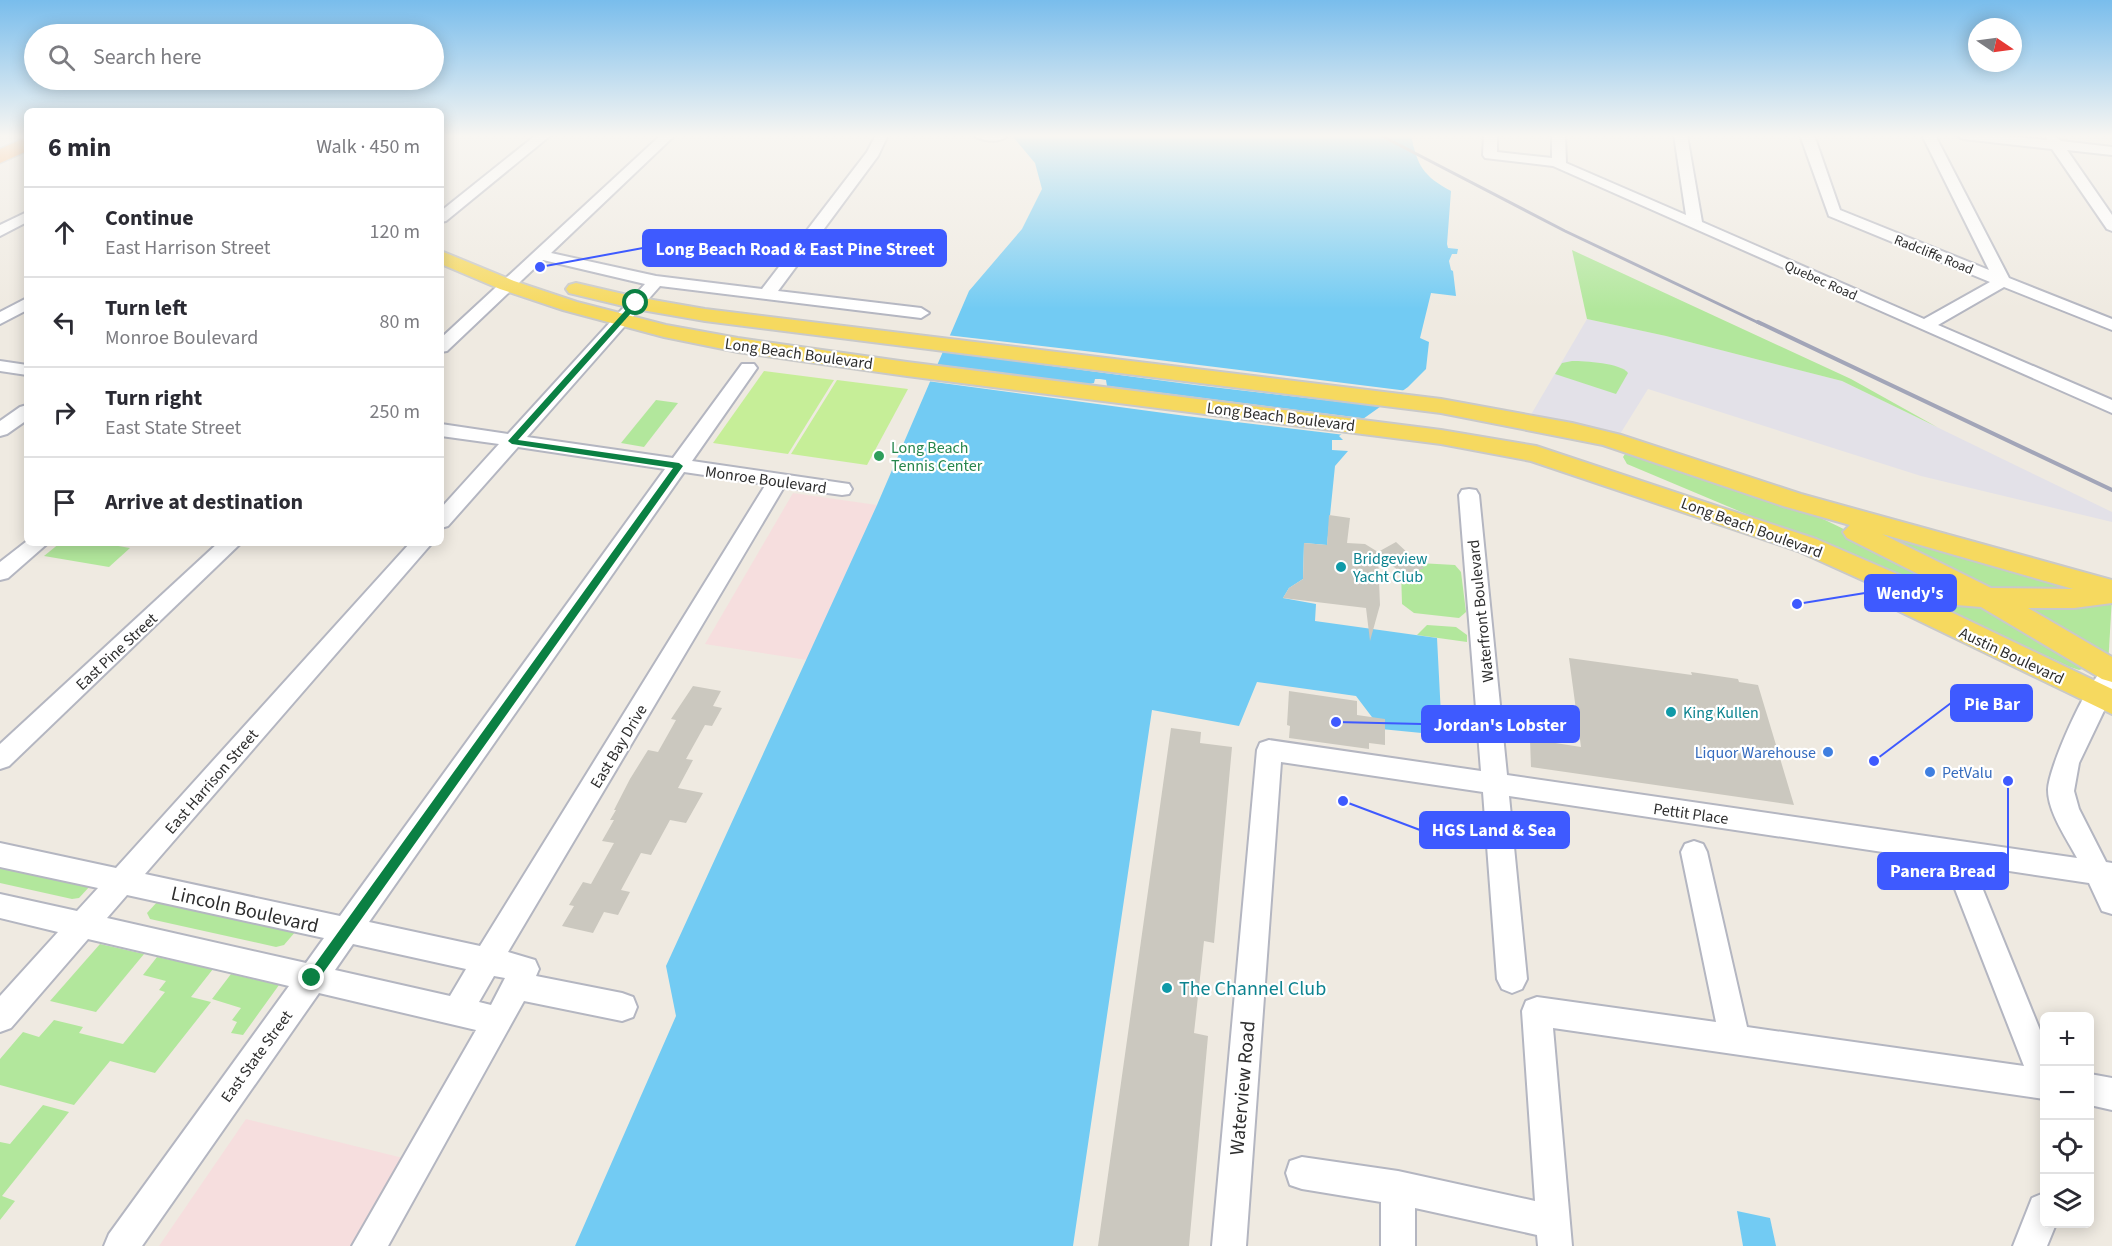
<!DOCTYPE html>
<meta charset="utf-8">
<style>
:root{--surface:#fff;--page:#f7f7f7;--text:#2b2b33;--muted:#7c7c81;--line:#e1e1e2}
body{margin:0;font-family:"Source Sans 3",sans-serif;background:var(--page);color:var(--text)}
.controls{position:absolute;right:18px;bottom:18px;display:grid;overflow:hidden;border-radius:9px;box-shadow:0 3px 15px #0003}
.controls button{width:54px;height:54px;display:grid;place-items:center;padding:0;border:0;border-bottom:2px solid var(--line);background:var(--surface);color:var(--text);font:30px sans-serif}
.compass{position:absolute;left:1968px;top:18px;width:54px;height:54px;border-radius:50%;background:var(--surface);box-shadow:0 3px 15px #0003;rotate:103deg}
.stop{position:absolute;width:18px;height:18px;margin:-14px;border:4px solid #0b8043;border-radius:50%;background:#fff}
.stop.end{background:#0b8043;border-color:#fff;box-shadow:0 2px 6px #0008}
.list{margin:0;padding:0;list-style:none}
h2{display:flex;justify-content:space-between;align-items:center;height:78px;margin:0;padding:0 24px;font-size:26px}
h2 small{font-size:20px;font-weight:400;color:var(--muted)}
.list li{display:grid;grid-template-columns:39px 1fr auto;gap:18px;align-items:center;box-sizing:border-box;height:90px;padding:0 24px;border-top:2px solid var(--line)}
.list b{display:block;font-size:22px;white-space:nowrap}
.list p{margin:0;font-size:20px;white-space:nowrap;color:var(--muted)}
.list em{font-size:20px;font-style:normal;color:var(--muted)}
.icon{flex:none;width:33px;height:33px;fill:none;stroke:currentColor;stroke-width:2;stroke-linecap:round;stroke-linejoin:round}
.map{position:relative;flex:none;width:2112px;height:1246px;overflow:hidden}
.search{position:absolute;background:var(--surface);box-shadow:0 3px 15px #0003;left:24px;top:24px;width:420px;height:66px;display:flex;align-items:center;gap:15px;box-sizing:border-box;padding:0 21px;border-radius:33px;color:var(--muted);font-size:22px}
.panel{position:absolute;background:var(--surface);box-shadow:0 3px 15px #0003;left:24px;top:108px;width:420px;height:438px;border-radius:9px}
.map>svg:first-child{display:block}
.industrial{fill:#e3e1e8}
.medical{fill:#f6dede}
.green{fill:#b2e79c}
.pitch{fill:#c6ee98}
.water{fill:#72cbf3}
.pier{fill:#efeae1}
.building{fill:#cbc8bf}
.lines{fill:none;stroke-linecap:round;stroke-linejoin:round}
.minor-casing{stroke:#b4b6c1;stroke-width:4}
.major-casing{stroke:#c9c9c9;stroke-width:4}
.highway-casing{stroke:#c9c9c9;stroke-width:3}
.minor{fill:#fff;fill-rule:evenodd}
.major{fill:#f6d95f;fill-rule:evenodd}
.highway{fill:#ffa95c;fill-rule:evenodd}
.rail-far1{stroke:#a2a5b8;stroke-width:3}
.rail{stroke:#a2a5b8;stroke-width:4}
.route{fill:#0b8043}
.leisure-dot{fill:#2e9e5b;stroke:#fff;stroke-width:2}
.culture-dot{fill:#0f9aa8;stroke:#fff;stroke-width:2}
.shop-dot{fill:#3f7fe0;stroke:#fff;stroke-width:2}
.labels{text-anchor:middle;stroke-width:4.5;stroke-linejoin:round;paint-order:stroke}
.far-street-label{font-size:14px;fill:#2e2e2e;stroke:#fff}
.street-label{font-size:16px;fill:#2e2e2e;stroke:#fff}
.leisure-label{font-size:16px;fill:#27864d;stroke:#fff;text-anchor:start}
.culture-label{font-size:16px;fill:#0d838f;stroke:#fff;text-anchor:start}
.shop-label{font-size:16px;fill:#366cbe;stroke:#fff;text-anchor:end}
.near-street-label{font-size:20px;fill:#2e2e2e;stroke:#fff}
.near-culture-label{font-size:20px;fill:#0d838f;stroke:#fff;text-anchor:start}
.leader{fill:none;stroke:#3e5aff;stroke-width:2}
.callout-dot{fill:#3e5aff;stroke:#fff;stroke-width:2}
.callout{fill:#3e5aff;stroke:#3e5aff;stroke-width:2}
.callout-label{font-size:18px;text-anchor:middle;font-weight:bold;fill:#fff}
</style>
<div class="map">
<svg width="2112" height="1246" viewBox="0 0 2112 1246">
<rect width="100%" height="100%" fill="#efeae1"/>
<!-- industrial -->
<path class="industrial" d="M1587,319L1666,336L1842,381L2112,512V522L1921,476L1648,389L1617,439L1529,418Z"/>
<!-- medical -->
<g class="medical">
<path d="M793,493L877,505L807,660L705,644Z"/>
<path d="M246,1119L403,1158L352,1246H159Z"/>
</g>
<!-- green -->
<g class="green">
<path d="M1572,250L1851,379L1937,427L1842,381L1666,336L1587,319Z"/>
<path d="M1572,361C1585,361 1621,363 1628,373L1616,394L1555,374L1562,363Z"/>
<path d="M656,400L678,403L644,447L621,443Z"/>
<path d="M1629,453C1694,474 1761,491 1823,519C1866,539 1907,562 1948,586L1915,585L1627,464L1623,457L1625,454Z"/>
<path d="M1816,508L2106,590L1986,591Z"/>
<path d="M60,543H101L130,548L109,567L44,556Z"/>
<path d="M1419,563L1455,565L1461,572L1466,612L1459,618L1414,613L1402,604L1401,571Z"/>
<path d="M2112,597L2108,666L1995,600Z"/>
<path d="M1974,600L2086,668L2079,670L2070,667L1930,602Z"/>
<path d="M1427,625L1456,627L1467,635V642L1417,635Z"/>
<path d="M0,862L90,886L79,898L72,899L0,883Z"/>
<path d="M159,900L296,931L284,945L276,947L150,919L147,913Z"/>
<path d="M100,944L144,954L96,1012L50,1001Z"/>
<path d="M157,957L213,969L191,997L211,1002L155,1073L110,1061L74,1105L0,1085V1059L23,1032L39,1037L54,1020L83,1027L79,1033L123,1044L165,992L159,990L166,981L143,975Z"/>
<path d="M231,974L279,985L243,1035L231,1033L237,1022L232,1020L241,1008L212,999Z"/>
<path d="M43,1105L69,1112L2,1196L15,1201L0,1220V1142L10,1144Z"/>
</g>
<!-- pitch -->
<g class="pitch">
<path d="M764,371L834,380L788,454L713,443Z"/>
<path d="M837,380L908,389L867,465L791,454Z"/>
</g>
<!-- water -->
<g class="water">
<path d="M1014,135H1411C1417,165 1423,176 1451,191L1447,244L1448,248L1458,249L1457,254H1452L1449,261L1451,270L1453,271L1456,296L1431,293L1420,338L1429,342L1426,369L1408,387L1339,436L1343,440H1332V450L1348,451L1335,466L1327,545L1304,543L1303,579L1289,588L1283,598L1316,604L1315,621L1437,638L1442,735L1381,729L1356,696L1257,682L1239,726L1152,710L1073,1246H575L676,1016L666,966L877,505L969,291L1022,229L1042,189L1035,163L1013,137Z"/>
<path d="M1737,1211L1770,1218L1776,1246H1743Z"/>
</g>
<!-- pier -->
<g class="pier">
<path d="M946,335L1102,353L1408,391L1385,407L1195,385L940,351Z"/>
<path d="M934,364L1090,384L1094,383L1095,379H1100L1106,380L1107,386L1369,419L1345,435L1186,416L927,381Z"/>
</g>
<!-- building -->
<g class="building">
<path d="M1329,515L1350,518L1347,543L1365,544L1378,552L1396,542L1424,568L1407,576L1378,556L1380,605L1370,641L1366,608L1283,598L1289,588L1303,579L1304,543L1327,545Z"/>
<path d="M1569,658L1692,675L1691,672L1738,679L1739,682L1758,685L1794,805L1531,767L1530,739L1581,747Z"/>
<path d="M693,686L721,691L713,706L722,708L712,726L705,725L686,759L693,760L678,788L703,793L686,823L670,820L651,855L641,853L621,890L630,892L618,915L604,912L593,933L562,926L574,906L569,905L583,882L591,884L614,843L602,841L614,820H610L616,810H614L630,779L648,750L658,752L676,720L671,719Z"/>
<path d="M1289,691L1357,701V715L1385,719V745L1369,743V749L1289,738L1290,726L1287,725Z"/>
<path d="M1171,728L1201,732L1200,743L1232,747L1214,943L1204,941L1194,1033L1208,1036L1189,1246H1098Z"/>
</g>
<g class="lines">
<defs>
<g id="minor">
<path d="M536,135H551L446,221L441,222V211Z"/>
<path d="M661,135H675L551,253L656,276L762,289L867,152L876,135H888L878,156L778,291L921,308L929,313L921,318L660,286L527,437L673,458L742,364H754L757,368L692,461L842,483L849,484L852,489L849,494L842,495L784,487L508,952L535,960L539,969L536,976L622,993L633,997L637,1007L633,1017L622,1021L524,1001L388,1246H352L476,1030L319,993L142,1246H104L109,1234L289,986L88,939L11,1028L0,1032V996L58,932L0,918V894L77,911L98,888L0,867V843L116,868L410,543H432L145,874L340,916L665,469L518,447L448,526L441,528V508L499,444L441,436V424L508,434L645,284L543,260L447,351L441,352V338ZM684,472L766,484L480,946L369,922ZM127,895L324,938L306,963L107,918ZM353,944L466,969L450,996L335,970ZM494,976L505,978L491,1005L479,1002Z"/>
<path d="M973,135H1004L1006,137C999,143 980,141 973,135Z"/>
<path d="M1484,135H1497V152L1552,158V135H1565L1566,163L1686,215L1674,135H1687L1702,222L1924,319L1990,282L1829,216L1800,135H1814L1840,210L1989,270L1922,135H1935L2009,278L2112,319V330L2004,287L1938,325L2112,400V413L1553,166L1485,158L1483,155Z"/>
<path d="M1956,135H1996L2047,140V135H2054L2061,141L2112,147V155L2067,150L2112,215V231L2107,229L2052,149L1963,139Z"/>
<path d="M27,212V222L0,236V225Z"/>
<path d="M27,298V310L0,324V312Z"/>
<path d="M0,361L27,365V375L0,371Z"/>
<path d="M27,405V420L7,434L0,436V421L20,407Z"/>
<path d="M1469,489L1476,490L1479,495L1507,775L2077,858C2067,839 2048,812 2048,790C2048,769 2086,683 2103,670C2104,669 2111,668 2112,667V694L2079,763L2074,791L2079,809L2106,862L2112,863V914L2102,911L2089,883L1509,796L1527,979L1522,989L1512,993L1502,989L1497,979L1483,792L1281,762L1246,1246H1212L1257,750L1260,743L1269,740L1481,771L1459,495L1462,490Z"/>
<path d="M27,541V543H48L8,578L0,580V562Z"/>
<path d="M218,543H241L9,766L0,769V744Z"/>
<path d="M1694,841L1703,844L1707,852L1747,1027L2024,1066L1955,889L1959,880L1969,877L1979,880L2044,1040V1099L1553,1028L1572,1246H1538L1537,1235L1415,1208V1246H1381V1202L1302,1189L1290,1185L1286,1173L1290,1161L1302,1157L1398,1171L1535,1201L1522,1011L1526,1001L1537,997L1716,1022L1681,852L1685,844Z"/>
<path d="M2090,1074L2112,1078V1110L2090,1105Z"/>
<path d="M2044,1193V1224H2056L2047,1246H2013L2032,1198Z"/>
</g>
<path id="major" d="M441,251L514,281L577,302L666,325L738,338L907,362L1441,430L1536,446L1816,539L1911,580L1938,584L1847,538L1843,532L1850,525L1783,506L1603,445L1441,413L705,321L636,309L569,293L566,289L569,285L576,283L636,297L705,309L1441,399L1572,423L1621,435L1801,494L2112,580V603L2074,608H2028L2112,657V682L2102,679L1981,607L1932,603L2112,689V714L1880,602L1876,595L1880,588L1798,551L1531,461L1441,444L907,376L738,352L664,337L563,310L500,289L441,264ZM1882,534L2073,589L1991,588Z"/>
<path id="highway" d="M27,137V151L0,163V149Z"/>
</defs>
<!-- minor casing -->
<use href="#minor" class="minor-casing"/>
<!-- major casing -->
<use href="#major" class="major-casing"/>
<!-- highway casing -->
<use href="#highway" class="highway-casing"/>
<!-- minor -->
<use href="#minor" class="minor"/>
<!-- major -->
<use href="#major" class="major"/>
<!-- highway -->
<use href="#highway" class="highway"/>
<!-- rail-far1 -->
<path class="rail-far1" d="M1380,135L1565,231L1761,324"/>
<!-- rail -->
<path class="rail" d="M1758,322L2112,490"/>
</g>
<!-- sky -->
<linearGradient id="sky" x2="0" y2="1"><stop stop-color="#79bdec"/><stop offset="0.44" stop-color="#f8f6f2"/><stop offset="1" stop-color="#f8f6f2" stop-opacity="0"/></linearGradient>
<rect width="2112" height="309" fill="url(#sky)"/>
<!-- route -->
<path class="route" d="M633,302L640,303L518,440L679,463L683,466L316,983H308L306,978L308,974L673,468L512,444L508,441Z"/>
<!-- markers -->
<circle class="leisure-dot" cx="879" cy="456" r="6"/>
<g class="culture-dot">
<circle cx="1341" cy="567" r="6"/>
<circle cx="1671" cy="712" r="6"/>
<circle cx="1167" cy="988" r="6"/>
</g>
<g class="shop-dot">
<circle cx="1828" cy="752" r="6"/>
<circle cx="1930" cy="772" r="6"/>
</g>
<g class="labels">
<!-- far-street labels -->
<g class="far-street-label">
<text transform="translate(1934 254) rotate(22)" y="5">Radcliffe Road</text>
<text transform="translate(1821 280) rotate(24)" y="5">Quebec Road</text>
</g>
<!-- street labels -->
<g class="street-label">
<text transform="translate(799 353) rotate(8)" y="6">Long Beach Boulevard</text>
<text transform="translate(1281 416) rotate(7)" y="6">Long Beach Boulevard</text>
<text transform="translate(766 479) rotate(8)" y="6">Monroe Boulevard</text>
<text transform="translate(1752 527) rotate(20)" y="6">Long Beach Boulevard</text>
<text transform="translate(1480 611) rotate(-96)" y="6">Waterfront Boulevard</text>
<text transform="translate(116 651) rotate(-43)" y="6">East Pine Street</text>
<text transform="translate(2012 655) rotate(25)" y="6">Austin Boulevard</text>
<text transform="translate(618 746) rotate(-59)" y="6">East Bay Drive</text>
<text transform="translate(211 781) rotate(-49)" y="6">East Harrison Street</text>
<text transform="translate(1691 813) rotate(8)" y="6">Pettit Place</text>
<text transform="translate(256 1056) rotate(-54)" y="6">East State Street</text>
</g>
<!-- leisure labels -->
<g class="leisure-label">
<text x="891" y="453">Long Beach<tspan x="891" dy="18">Tennis Center</tspan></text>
</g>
<!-- culture labels -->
<g class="culture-label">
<text x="1353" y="564">Bridgeview<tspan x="1353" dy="18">Yacht Club</tspan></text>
<text x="1683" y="718">King Kullen</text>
</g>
<!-- shop labels -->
<g class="shop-label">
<text x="1816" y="758">Liquor Warehouse</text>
<text x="1942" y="778" text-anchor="start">PetValu</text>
</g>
<!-- near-street labels -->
<g class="near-street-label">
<text transform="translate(245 909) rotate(13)" y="7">Lincoln Boulevard</text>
<text transform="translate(1242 1088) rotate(-85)" y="7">Waterview Road</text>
</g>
<!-- near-culture labels -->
<g class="near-culture-label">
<text x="1179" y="995">The Channel Club</text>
</g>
</g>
<!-- callouts -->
<path class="leader" d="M540 267L643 248M1797 604L1865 593M1874 761L1951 703M1336 722L1422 724M1343 801L1420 830M2008 781L2008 871"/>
<g class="callout-dot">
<circle cx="540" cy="267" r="6"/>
<circle cx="1797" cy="604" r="6"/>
<circle cx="1874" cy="761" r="6"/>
<circle cx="1336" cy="722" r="6"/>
<circle cx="1343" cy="801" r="6"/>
<circle cx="2008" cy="781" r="6"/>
</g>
<g class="callout">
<rect x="643" y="230" width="303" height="36" rx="6"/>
<rect x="1865" y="575" width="91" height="36" rx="6"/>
<rect x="1951" y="685" width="81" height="36" rx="6"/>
<rect x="1422" y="706" width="157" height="36" rx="6"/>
<rect x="1420" y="812" width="149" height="36" rx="6"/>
<rect x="1878" y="853" width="130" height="36" rx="6"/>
</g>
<g class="callout-label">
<text x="795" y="255">Long Beach Road &amp; East Pine Street</text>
<text x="1910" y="599">Wendy's</text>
<text x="1992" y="710">Pie Bar</text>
<text x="1500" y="731">Jordan's Lobster</text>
<text x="1494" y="836">HGS Land &amp; Sea</text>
<text x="1943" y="877">Panera Bread</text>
</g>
</svg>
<div class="controls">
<button>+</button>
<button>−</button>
<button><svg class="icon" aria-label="locate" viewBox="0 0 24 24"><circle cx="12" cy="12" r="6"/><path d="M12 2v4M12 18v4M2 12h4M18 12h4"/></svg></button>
<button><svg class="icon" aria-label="layers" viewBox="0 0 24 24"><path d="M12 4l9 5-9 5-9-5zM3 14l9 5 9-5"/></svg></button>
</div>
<svg class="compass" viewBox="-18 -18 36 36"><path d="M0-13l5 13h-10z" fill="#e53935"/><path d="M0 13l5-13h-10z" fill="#7c7c81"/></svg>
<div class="stop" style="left:636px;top:303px"></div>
<div class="stop end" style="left:312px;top:978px"></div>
<div class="search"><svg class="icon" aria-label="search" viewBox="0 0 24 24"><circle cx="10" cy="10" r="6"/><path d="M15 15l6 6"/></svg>Search here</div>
<section class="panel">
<h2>6 min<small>Walk · 450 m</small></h2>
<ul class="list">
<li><svg class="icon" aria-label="ahead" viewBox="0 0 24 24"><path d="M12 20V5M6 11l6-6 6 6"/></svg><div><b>Continue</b><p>East Harrison Street</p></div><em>120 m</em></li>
<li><svg class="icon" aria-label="left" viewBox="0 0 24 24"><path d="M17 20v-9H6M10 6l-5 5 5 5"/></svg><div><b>Turn left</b><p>Monroe Boulevard</p></div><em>80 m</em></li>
<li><svg class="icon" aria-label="right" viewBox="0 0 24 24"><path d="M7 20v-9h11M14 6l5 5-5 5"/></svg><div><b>Turn right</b><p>East State Street</p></div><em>250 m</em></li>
<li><svg class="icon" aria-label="arrive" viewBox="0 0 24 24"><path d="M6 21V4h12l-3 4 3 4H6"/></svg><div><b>Arrive at destination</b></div></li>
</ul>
</section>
</div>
